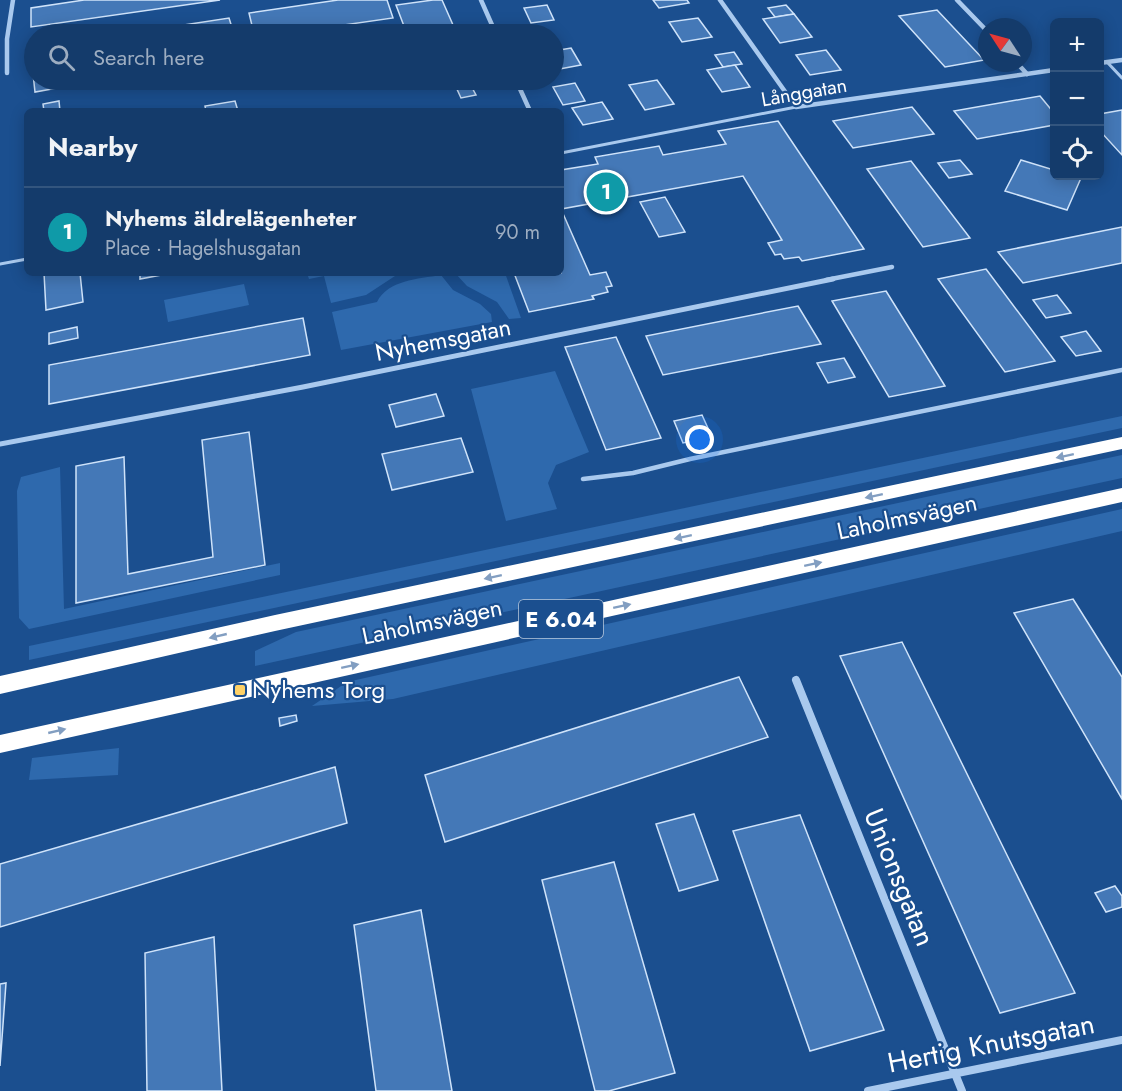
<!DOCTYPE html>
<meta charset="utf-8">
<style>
:root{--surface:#143b6b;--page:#1d4271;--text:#f1f3f6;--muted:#9dadc1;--line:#33557e;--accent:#8bbbb9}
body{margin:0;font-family:Jost,sans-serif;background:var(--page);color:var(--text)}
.controls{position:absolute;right:18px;top:18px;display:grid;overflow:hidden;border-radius:9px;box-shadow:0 3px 15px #0003}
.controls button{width:54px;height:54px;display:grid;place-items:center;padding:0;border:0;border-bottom:2px solid var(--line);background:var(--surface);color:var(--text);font:30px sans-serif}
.compass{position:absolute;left:978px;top:18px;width:54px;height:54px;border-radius:50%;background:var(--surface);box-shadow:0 3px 15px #0003;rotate:306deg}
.you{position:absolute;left:700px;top:440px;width:21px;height:21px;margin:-15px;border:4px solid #fff;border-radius:50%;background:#1a73e8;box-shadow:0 0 0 9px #1a73e833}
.badge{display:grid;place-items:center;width:39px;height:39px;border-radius:50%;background:var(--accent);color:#fff;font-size:20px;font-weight:700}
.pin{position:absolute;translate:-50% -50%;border:3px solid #fff;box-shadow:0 2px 6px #0006}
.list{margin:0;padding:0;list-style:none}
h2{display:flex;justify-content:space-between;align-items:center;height:78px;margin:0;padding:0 24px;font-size:26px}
h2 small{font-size:20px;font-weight:400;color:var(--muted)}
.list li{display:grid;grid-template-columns:39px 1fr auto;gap:18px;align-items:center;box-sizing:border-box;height:90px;padding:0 24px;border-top:2px solid var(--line)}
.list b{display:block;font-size:22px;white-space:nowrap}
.list p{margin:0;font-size:20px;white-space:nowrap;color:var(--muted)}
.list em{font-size:20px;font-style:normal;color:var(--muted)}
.icon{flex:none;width:33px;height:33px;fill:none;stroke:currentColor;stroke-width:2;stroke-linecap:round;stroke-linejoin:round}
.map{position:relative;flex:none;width:1122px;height:1091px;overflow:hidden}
.search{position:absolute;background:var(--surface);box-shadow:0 3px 15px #0003;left:24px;top:24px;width:540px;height:66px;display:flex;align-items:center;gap:15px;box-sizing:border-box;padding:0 21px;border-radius:33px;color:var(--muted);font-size:22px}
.panel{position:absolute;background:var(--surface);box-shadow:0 3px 15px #0003;left:24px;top:108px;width:540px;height:168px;border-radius:9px}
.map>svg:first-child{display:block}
.green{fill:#2e69ad}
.building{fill:#4478b7;stroke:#cfe3fa;stroke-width:1.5}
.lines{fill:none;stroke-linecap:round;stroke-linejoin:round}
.lane-far1{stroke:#a9c9ee;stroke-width:3}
.lane{stroke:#a9c9ee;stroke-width:4.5}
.street-far2{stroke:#a9c9ee;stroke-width:4.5}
.street-far1{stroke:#a9c9ee;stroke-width:5}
.street{stroke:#a9c9ee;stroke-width:8}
.highway{fill:#fff;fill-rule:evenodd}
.oneway{fill:#829ec1}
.poi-dot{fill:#ffd166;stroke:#1b4f8f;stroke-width:2}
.labels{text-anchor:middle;stroke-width:4.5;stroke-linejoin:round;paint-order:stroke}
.far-street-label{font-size:20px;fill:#fff;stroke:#1b4f8f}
.shield{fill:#1b4f8f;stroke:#bbcadd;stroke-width:1.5}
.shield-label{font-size:22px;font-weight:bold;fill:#fff}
.street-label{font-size:24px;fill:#fff;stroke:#1b4f8f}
.poi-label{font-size:24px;fill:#fff;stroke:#1b4f8f;text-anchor:start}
.near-street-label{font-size:28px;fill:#fff;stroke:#1b4f8f}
</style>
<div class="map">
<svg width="1122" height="1091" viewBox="0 0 1122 1091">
<rect width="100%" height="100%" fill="#1b4f8f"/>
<!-- green -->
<g class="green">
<path d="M307,273H414L395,276L366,295L331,303L324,276L309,279Z"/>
<path d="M455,273H505L521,318L509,319L497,302L467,286Z"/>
<path d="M441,275L453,290L480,304L491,314L492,322L341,350L332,312L377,302C388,280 418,279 441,275Z"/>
<path d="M244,284L249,305L168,322L164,300Z"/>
<path d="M555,371L589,452L556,465L548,483L557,509L506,521L471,389Z"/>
<path d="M1122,416V428L29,660V646Z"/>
<path d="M1122,455V478L255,666V651L296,632Z"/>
<path d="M60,467L64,609L280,563V575L29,629L19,618L17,491L21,477Z"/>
<path d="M1122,509V531L393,699L312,706L347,682Z"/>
<path d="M119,748L118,775L29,780L32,758Z"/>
</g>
<!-- building -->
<g class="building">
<path d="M84,0H220L31,27V8Z"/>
<path d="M338,0H387L393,18L281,34H254L249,13Z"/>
<path d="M433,0H442L457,34H407L396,5Z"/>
<path d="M653,0H687L689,3L659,8Z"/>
<path d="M547,5L554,20L531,23L524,8Z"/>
<path d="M786,5L794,14L775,17L768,8Z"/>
<path d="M937,10L984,60L945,67L899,16Z"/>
<path d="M794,14L812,37L780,43L763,19Z"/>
<path d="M229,18L234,34H132V33Z"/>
<path d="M698,18L712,37L682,42L669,22Z"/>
<path d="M571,48L581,65L554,70V51Z"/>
<path d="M826,50L841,70L810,75L796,55Z"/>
<path d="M734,52L742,64L723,67L715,55Z"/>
<path d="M34,54V80H84L85,83L35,92L31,55Z"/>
<path d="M735,65L750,87L722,92L707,70Z"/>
<path d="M657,80L674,104L645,110L629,85Z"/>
<path d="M575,83L585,101L563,105L553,87Z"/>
<path d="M470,84L476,95L461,98L456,87Z"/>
<path d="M1040,96L1054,113V125L977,139L954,111Z"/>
<path d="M59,101L60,111H44L43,104Z"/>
<path d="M235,101L238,111H206L205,106Z"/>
<path d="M602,102L613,119L583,125L572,108Z"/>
<path d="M912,107L934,134L853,148L833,121Z"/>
<path d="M1122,110V155L1100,131V114Z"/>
<path d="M778,121L864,249L802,261L799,257L784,259L781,254L775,255L768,243L782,240L743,176L561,209V170L598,164L595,157L659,146L663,155L726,144L718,131Z"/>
<path d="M960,160L972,174L949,178L938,163Z"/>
<path d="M1021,160L1054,170V176L1081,178L1067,210L1005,191Z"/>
<path d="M911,161L970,238L923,247L867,169Z"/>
<path d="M665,197L685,232L659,237L640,202Z"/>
<path d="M561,209L590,275L606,272L612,286L606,287L608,292L592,296L594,299L529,312L514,273H561Z"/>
<path d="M1122,227V263L1023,283L998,252Z"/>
<path d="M986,269L1055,361L1005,372L938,279Z"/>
<path d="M44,273H80L83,302L46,310Z"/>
<path d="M140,273H172L140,279Z"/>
<path d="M886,291L945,386L889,397L832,301Z"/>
<path d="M1057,295L1071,313L1046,318L1033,300Z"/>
<path d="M798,306L821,344L663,375L646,336Z"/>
<path d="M303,318L310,355L49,404V365Z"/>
<path d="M77,327L78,338L49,344V333Z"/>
<path d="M1086,331L1101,351L1076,356L1061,337Z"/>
<path d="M616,337L661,438L606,450L565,347Z"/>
<path d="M844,358L855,377L828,383L817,363Z"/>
<path d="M436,394L444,416L396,427L389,405Z"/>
<path d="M702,415L712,437L683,443L674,421Z"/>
<path d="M249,432L265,565L76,603V466L124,457L128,574L213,557L202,440Z"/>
<path d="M461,438L473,472L392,490L382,454Z"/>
<path d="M1073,599L1122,677V799L1014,613Z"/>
<path d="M902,642L1075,993L1000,1013L840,656Z"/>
<path d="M739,677L768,737L445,842L425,775Z"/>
<path d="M296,715L297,721L280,726L279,718Z"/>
<path d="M335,767L347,823L0,927V864Z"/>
<path d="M694,814L718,880L679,891L656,824Z"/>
<path d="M800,815L884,1030L810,1051L733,831Z"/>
<path d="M614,862L675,1073L609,1091H595L542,880Z"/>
<path d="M1115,886L1122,896V907L1106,912L1095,893Z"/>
<path d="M421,910L452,1091H376L354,925Z"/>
<path d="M214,937L222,1091H147L145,953Z"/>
<path d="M6,983L0,1066V984Z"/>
</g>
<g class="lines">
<!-- lane-far1 -->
<g class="lane-far1">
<path d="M1107,62L1122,78"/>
<path d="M561,153L796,107"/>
<path d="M0,264L27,259"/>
</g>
<!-- lane -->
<path class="lane" d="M583,479L633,473L690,459L1122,370"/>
<!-- street-far2 -->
<g class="street-far2">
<path d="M481,0L496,34"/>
<path d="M720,0L796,107L1054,70"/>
<path d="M957,0L987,31"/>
<path d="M1017,63L1027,74"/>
<path d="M1100,63L1122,60"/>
<path d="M7,73V39L13,0"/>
<path d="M516,80L530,111"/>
<path d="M826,280L892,267"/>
</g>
<!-- street-far1 -->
<path class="street-far1" d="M0,444L303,387L833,279"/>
<!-- street -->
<g class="street">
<path d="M796,680L962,1091"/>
<path d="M868,1091L1122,1040"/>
</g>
<!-- highway -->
<g class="highway">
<path d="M1122,437V449L275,631L0,694V676L275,615Z"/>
<path d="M1122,488V502L0,753V735Z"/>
</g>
</g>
<!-- one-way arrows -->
<defs><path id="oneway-solid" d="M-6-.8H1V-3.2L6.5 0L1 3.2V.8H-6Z" transform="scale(1.5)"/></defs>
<g class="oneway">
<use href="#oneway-solid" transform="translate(1065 456) rotate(168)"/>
<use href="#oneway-solid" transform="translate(874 496) rotate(168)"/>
<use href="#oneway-solid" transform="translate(683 537) rotate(168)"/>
<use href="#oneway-solid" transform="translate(813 564) rotate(-12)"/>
<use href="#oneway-solid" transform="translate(493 577) rotate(168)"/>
<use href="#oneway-solid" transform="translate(622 606) rotate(-12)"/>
<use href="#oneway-solid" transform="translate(218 636) rotate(167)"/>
<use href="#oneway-solid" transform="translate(350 666) rotate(-12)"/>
<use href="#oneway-solid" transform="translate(57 731) rotate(-13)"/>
</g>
<!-- markers -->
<rect class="poi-dot" x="234" y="684" width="12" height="12" rx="3"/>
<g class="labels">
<!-- far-street labels -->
<g class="far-street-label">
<text transform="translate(804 92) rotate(-10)" y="7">Långgatan</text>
</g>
<!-- shield labels -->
<rect class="shield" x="519" y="600" width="84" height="38" rx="4.5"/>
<g class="shield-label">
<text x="561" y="627">E 6.04</text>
</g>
<!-- street labels -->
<g class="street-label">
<text transform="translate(443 340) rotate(-11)" y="8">Nyhemsgatan</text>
<text transform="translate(907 517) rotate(-12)" y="8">Laholmsvägen</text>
<text transform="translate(432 622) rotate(-12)" y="8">Laholmsvägen</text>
</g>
<!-- poi labels -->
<g class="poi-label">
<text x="252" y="698">Nyhems Torg</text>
</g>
<!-- near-street labels -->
<g class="near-street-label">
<text transform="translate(900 877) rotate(68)" y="10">Unionsgatan</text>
<text transform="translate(991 1043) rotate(-11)" y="10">Hertig Knutsgatan</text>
</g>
</g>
</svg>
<div class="controls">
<button>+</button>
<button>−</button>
<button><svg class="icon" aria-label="locate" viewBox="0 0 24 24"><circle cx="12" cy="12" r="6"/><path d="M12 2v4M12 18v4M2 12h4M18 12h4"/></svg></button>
</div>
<svg class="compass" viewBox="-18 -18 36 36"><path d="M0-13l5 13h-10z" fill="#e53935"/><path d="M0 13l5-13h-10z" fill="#9dadc1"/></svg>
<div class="you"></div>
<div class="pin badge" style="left:606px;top:192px;background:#0f9aa8">1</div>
<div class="search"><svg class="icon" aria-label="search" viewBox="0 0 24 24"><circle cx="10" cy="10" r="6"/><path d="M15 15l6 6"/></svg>Search here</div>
<section class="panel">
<h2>Nearby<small></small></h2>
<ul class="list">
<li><span class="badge" style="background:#0f9aa8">1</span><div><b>Nyhems äldrelägenheter</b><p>Place · Hagelshusgatan</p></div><em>90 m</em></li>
</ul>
</section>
</div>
